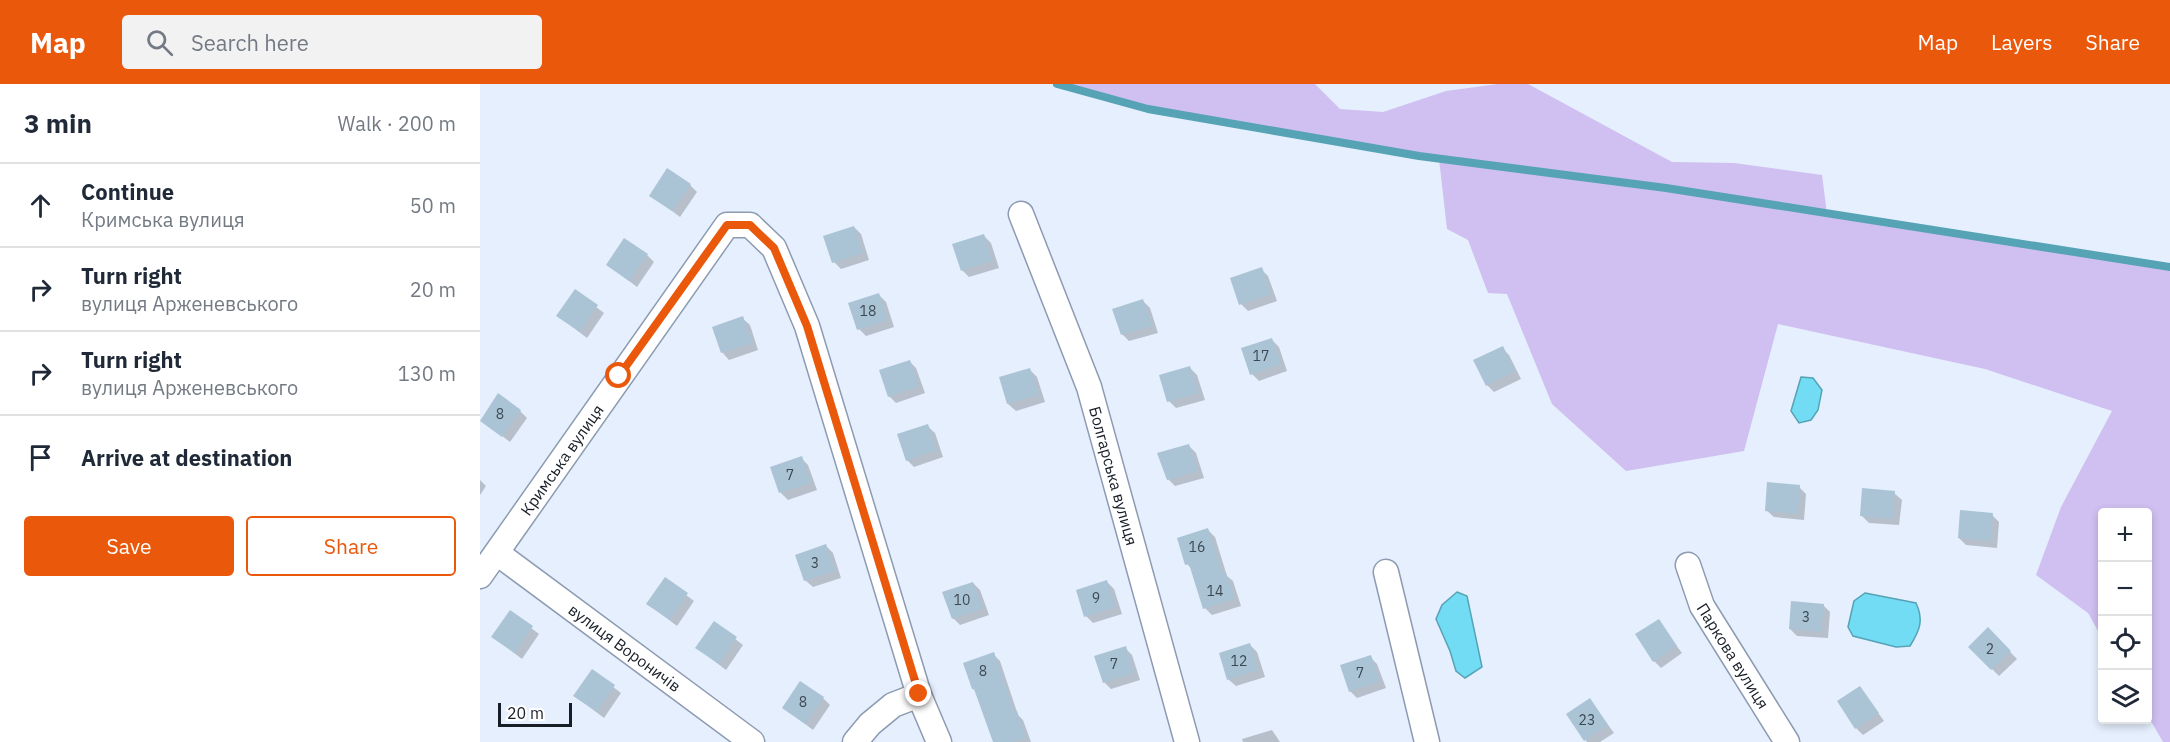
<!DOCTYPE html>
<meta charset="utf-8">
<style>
:root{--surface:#fff;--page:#f2f2f3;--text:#1f2937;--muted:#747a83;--line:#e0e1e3;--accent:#ea580c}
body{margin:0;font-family:"IBM Plex Sans",sans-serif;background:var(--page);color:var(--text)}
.controls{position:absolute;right:18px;bottom:18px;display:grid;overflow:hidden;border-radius:6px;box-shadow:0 3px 9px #0003}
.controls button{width:54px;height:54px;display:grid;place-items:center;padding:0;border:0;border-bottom:2px solid var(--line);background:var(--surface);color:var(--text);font:30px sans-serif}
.scale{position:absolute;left:18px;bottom:15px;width:74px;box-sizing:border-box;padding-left:6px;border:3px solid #181e26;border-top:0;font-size:16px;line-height:21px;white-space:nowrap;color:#181e26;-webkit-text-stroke:4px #fff;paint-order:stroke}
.stop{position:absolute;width:18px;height:18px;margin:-14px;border:4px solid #ea580c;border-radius:50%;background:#fff}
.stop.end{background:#ea580c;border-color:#fff;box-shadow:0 2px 6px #0008}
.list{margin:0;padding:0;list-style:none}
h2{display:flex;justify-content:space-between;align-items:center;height:78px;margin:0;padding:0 24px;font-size:26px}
h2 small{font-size:20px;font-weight:400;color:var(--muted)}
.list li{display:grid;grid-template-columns:39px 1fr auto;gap:18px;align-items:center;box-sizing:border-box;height:84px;padding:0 24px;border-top:2px solid var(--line)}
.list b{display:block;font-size:22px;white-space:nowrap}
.list p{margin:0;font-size:20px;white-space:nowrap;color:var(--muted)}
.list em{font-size:20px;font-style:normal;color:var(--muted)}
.actions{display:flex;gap:12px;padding:18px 24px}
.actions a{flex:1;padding:14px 0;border:2px solid var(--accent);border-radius:6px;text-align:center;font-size:21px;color:var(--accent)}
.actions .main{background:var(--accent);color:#fff}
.icon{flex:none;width:33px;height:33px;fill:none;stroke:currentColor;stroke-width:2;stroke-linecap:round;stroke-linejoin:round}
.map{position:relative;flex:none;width:1690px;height:658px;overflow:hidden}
header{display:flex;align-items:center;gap:36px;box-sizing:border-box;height:84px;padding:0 30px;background:var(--accent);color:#fff}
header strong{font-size:28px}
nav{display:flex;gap:33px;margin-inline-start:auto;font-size:21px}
.search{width:420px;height:54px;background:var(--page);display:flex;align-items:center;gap:15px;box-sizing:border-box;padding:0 21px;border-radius:6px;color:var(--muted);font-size:22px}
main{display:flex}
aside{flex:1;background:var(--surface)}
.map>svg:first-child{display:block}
.green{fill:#d0bff1}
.water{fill:#71dcf4;stroke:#56a3b6;stroke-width:1.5}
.shadow{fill:#0003}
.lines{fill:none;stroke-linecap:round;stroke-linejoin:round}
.stream{stroke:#56a3b6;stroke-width:8}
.building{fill:#aac4d5}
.minor-casing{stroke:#8c9bb1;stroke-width:27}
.minor{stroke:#fff;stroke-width:24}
.route{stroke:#ea580c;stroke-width:8}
.labels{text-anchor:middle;stroke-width:4.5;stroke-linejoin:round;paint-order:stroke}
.number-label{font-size:14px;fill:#3c4852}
.street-label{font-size:16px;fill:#181e26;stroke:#fff}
</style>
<header>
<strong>Map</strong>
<div class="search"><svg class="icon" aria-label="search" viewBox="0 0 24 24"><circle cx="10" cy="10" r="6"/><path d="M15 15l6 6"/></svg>Search here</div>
<nav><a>Map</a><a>Layers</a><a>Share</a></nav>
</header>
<main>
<aside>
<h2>3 min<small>Walk · 200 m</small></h2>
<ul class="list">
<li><svg class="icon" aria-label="ahead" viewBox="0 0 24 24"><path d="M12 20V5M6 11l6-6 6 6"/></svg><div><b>Continue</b><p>Кримська вулиця</p></div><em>50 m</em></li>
<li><svg class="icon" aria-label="right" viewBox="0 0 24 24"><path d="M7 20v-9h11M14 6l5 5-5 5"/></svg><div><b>Turn right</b><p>вулиця Арженевського</p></div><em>20 m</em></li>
<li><svg class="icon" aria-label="right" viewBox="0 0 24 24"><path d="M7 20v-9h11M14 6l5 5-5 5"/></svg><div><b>Turn right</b><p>вулиця Арженевського</p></div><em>130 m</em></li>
<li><svg class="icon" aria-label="arrive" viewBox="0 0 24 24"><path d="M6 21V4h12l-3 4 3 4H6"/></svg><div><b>Arrive at destination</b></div></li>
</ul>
<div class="actions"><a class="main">Save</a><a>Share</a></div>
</aside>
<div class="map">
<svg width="1690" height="658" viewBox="0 0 1690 658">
<rect width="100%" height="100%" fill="#e5effd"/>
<!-- green -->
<path class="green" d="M577,0H835L860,25L903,28L966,7L1018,0H1048L1192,78L1254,79L1342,91L1347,130L1690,183V658H1683L1668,632V428H1622V554L1608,529L1556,491L1581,423L1632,327L1505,285L1298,240L1264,367L1146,387L1072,320L1027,210L1008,209L988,156L967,145L959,75L668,25Z"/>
<!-- water -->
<g class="water">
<path d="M1321,293L1333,294L1342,306L1338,326L1331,336L1319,339L1311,327Z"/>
<path d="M977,508L987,512L1002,583L985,594L976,587L970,567L956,535L962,521Z"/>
<path d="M1385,509L1436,519C1444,536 1440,546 1430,562L1416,563L1373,552L1368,543L1374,517Z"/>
</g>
<!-- shadow -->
<g class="shadow">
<path d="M210,101L217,108L200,133L171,111Z"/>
<path d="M374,143L381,150L389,176L361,185L354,178Z"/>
<path d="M504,152L511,159L519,184L489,193L482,186Z"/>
<path d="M167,171L174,178L157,203L128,181Z"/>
<path d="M781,185L788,192L797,217L768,227L761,220Z"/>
<path d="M95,207L124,229L107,254L78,232Z"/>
<path d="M399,211L406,218L414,243L386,252L379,245Z"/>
<path d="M663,217L670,224L678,249L649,257L642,250Z"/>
<path d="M262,234L270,241L278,266L249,276L242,268Z"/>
<path d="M792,256L799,263L807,287L779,297L772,290Z"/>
<path d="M1022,264L1029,271L1041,295L1014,308L1007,301Z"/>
<path d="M429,277L436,284L445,309L416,319L409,312Z"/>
<path d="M710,284L717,291L725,316L696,324L689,317Z"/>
<path d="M550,286L557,293L565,318L536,327L528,320Z"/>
<path d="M40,327L47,334L30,358L1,336Z"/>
<path d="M447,342L455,349L463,373L434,383L427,376Z"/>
<path d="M709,362L716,369L724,394L695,402L688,395Z"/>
<path d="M321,374L328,381L337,406L308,416L301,409L292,384Z"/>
<path d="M0,396L6,402L0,411Z"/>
<path d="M1319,403L1326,410L1324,436L1294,433L1286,426Z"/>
<path d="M1414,409L1422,416L1419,441L1389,439L1382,432Z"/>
<path d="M1512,431L1519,438L1517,464L1486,461L1479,454Z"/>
<path d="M728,446L735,453L747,492L753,497L761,522L732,531L725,524L713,486L707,480Z"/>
<path d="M346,462L353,469L361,494L333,503L325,496Z"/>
<path d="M185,495L214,517L197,542L168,520Z"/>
<path d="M627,498L634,505L642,530L613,539L606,532Z"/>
<path d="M493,499L500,506L509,531L480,541L473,534Z"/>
<path d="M1343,521L1350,528L1348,554L1317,552L1310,545Z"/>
<path d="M30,528L59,550L42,575L13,553Z"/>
<path d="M1178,537L1202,569L1181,584L1174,577Z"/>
<path d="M234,539L263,561L246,586L217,564Z"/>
<path d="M1508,545L1537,575L1519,592L1490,563Z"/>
<path d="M770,561L777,568L785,593L756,602L748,595Z"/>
<path d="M645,564L652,571L660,596L631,605L624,598Z"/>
<path d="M513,570L520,577L538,631L543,636L551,658H514L497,608L493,605Z"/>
<path d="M890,573L897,580L906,604L877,614L870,607Z"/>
<path d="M112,587L141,609L124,634L95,612Z"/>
<path d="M1380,604L1404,637L1383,651L1376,644Z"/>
<path d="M343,614L350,621L333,646L304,624Z"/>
<path d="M1110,616L1134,649L1120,658H1107L1088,630Z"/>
<path d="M792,646L800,658H763L762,655Z"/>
</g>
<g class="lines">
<!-- stream -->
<path class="stream" d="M577,0L668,25L939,72L1186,104L1690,183"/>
</g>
<!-- building -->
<g class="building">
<path d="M187,84L211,100L192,127L169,112Z"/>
<path d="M374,142L383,169L352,179L343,152Z"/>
<path d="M504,150L512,177L481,187L472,160Z"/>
<path d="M144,154L168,170L149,197L126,181Z"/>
<path d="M782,183L791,210L759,221L750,194Z"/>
<path d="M95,205L118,221L100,248L76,232Z"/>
<path d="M399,209L408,236L377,246L368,219Z"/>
<path d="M663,215L672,242L641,251L632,225Z"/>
<path d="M263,232L272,259L241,269L232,243Z"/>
<path d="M792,254L801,280L770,291L761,264Z"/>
<path d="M1023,262L1035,287L1006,302L993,276Z"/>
<path d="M430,276L439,302L408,313L399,286Z"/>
<path d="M710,282L719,309L687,318L679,291Z"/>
<path d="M550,284L559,311L527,320L519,293Z"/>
<path d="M18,309L41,326L22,353L0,337Z"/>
<path d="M448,340L457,366L426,377L417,350Z"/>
<path d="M709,360L718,387L687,396L677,369Z"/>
<path d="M322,372L331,399L299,409L290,383Z"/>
<path d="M1287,398L1320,401L1318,430L1285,427Z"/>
<path d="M1382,404L1415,407L1413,435L1380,432Z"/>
<path d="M1480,426L1513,429L1511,457L1478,454Z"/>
<path d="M728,444L743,490L746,489L755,515L723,525L709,480L705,481L697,454Z"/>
<path d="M346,460L355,487L324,497L315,471Z"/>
<path d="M185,493L208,509L190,536L166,520Z"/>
<path d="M627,496L636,523L604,533L596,506Z"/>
<path d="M493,498L503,524L472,535L462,508Z"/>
<path d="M1311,517L1344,520L1341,548L1309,545Z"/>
<path d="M30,526L53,542L35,569L11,553Z"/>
<path d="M1179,535L1197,562L1173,578L1155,550Z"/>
<path d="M234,537L257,553L239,580L215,564Z"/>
<path d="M1508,543L1531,567L1511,586L1488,563Z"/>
<path d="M770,559L778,586L747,596L739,569Z"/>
<path d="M646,562L654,589L623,599L614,572Z"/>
<path d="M514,568L534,628L537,627L546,654L533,658H513L494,605H492L483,579Z"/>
<path d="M891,571L900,597L869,608L860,581Z"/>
<path d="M112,585L135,601L117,628L93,612Z"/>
<path d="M320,597L344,613L325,640L302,624Z"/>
<path d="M1380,602L1399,629L1375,645L1357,617Z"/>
<path d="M1110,614L1128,641L1104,657L1086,630Z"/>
</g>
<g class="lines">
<defs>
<g id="minor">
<path id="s1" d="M541,130L609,303L707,658"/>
<path id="s2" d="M17,469L272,658"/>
<path id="s3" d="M1208,481L1222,522L1307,658"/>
<path d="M906,488L947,658"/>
<path id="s4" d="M0,492L247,141H270L294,164L327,242L439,611L459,658"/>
<path d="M375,658L390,640L413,621L439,611"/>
</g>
</defs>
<!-- minor casing -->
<use href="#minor" class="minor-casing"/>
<!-- minor -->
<use href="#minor" class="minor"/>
</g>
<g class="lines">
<!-- route -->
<path class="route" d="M139,292L247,141H270L294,164L327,242L439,610"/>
</g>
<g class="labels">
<!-- number labels -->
<g class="number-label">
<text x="388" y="232">18</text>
<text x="781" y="277">17</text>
<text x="20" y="335">8</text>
<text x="310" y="396">7</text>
<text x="717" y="468">16</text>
<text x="335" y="484">3</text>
<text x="735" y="512">14</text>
<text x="616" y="519">9</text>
<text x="482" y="521">10</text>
<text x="1326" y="538">3</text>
<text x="1510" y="570">2</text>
<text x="759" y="582">12</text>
<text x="634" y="585">7</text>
<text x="503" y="592">8</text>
<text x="880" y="594">7</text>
<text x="323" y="623">8</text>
<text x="1107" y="641">23</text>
</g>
<!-- street labels -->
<g class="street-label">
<text dy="6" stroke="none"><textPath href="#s4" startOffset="142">Кримська вулиця</textPath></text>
<text dy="6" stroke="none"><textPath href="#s1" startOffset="278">Болгарська вулиця</textPath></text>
<text dy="6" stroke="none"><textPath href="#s2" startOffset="159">вулиця Вороничів</textPath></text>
<text dy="6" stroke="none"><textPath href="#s3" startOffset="102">Паркова вулиця</textPath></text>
</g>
</g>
</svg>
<div class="controls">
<button>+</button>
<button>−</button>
<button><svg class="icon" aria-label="locate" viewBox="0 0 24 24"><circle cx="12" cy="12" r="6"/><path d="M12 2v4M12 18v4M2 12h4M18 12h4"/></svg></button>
<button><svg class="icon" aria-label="layers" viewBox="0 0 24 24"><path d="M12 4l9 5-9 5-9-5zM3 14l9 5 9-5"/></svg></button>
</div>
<div class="scale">20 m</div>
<div class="stop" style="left:139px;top:292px"></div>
<div class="stop end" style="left:439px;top:610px"></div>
</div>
</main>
